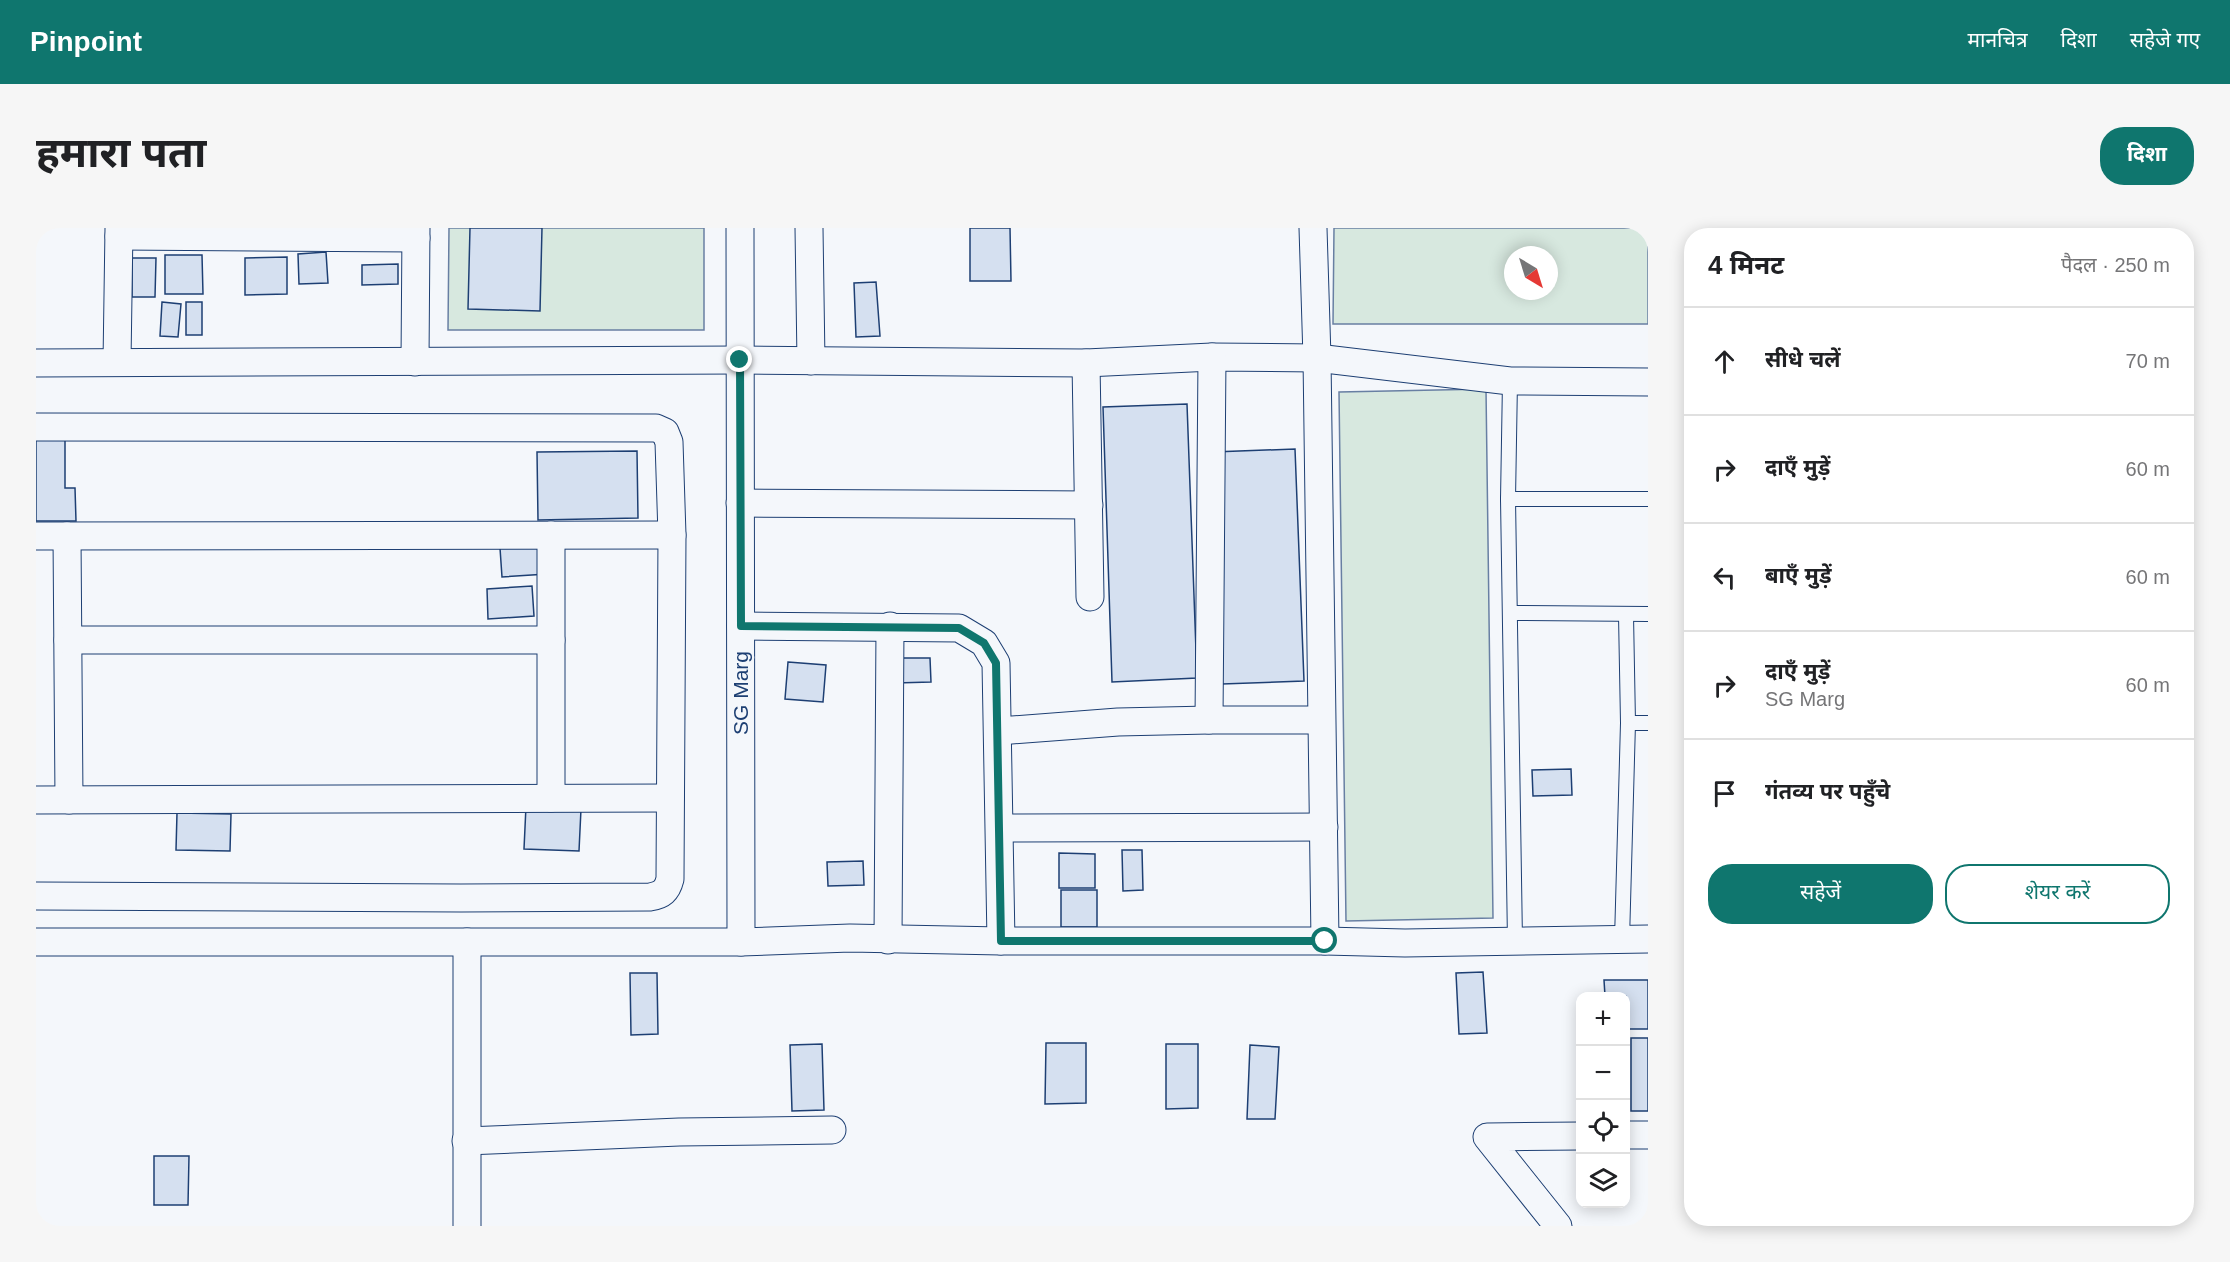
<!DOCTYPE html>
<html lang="hi">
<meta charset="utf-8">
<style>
:root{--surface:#fff;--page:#f6f6f6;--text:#202124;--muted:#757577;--line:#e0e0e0;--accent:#0f766e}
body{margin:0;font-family:Arial,"Noto Sans Devanagari",sans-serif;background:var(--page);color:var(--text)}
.controls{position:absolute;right:18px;bottom:18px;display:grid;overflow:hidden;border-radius:12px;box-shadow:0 3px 15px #0003}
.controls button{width:54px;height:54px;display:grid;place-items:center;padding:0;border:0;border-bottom:2px solid var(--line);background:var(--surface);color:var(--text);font:30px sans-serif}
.compass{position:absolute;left:1468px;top:18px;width:54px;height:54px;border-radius:50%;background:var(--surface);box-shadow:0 3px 15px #0003;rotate:142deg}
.stop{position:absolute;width:18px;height:18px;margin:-14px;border:4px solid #0f766e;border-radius:50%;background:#fff}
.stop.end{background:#0f766e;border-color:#fff;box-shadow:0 2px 6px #0008}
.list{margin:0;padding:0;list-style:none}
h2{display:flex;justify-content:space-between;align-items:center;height:78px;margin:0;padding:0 24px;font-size:26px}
h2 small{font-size:20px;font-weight:400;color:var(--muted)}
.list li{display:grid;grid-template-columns:39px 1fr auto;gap:18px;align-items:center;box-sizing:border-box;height:108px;padding:0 24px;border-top:2px solid var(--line)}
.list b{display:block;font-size:22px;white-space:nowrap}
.list p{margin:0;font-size:20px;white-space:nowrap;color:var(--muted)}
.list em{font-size:20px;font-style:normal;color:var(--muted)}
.actions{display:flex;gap:12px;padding:18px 24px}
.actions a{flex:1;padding:14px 0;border:2px solid var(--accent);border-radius:24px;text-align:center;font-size:21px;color:var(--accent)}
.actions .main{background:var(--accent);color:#fff}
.icon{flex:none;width:33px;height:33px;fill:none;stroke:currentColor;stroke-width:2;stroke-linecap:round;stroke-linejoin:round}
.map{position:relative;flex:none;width:1612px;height:998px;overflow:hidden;border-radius:24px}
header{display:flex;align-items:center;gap:36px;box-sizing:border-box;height:84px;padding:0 30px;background:var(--accent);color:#fff}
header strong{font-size:28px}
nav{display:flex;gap:33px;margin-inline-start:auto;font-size:21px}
.intro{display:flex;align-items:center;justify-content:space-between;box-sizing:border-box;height:144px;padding:0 36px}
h1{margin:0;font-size:42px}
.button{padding:15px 27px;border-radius:24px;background:var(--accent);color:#fff;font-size:21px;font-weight:700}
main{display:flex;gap:36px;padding:0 36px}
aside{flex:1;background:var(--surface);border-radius:24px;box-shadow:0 3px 15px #0003}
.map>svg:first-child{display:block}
.green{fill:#d7e8df;stroke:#687fa3;stroke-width:1.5;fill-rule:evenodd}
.building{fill:#d5e0f0;stroke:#1d3f73;stroke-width:1.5}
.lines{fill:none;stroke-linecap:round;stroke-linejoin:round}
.lane-casing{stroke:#1d3f73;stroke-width:16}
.street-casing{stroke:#1d3f73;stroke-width:29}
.lane{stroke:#f4f7fb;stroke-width:14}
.street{stroke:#f4f7fb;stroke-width:27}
.route{stroke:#0f766e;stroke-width:8}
.labels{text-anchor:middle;stroke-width:4.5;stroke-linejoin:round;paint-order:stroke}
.street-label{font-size:21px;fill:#1d3f73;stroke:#f4f7fb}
</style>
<header>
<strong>Pinpoint</strong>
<nav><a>मानचित्र</a><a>दिशा</a><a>सहेजे गए</a></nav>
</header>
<div class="intro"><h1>हमारा पता</h1><a class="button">दिशा</a></div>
<main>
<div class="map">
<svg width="1612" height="998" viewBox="0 0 1612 998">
<rect width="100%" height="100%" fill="#f4f7fb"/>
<!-- green -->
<g class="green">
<path d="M413,0H668V102H412Z"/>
<path d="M1298,0H1612V96H1297ZM1477,27H1513V63H1477Z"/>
<path d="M1450,161L1457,690L1310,693L1303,164Z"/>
</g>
<!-- building -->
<g class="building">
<path d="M434,0H506L504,83L432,81Z"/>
<path d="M934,0H974L975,53H934Z"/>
<path d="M290,24L292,55L263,56L262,26Z"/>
<path d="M129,27H166L167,66H129Z"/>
<path d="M251,29V66L209,67V30Z"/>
<path d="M96,30H120L119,69H96Z"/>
<path d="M362,36V56L326,57V37Z"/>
<path d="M840,54L844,108L820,109L818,55Z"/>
<path d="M126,74L145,76L142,109L124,108Z"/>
<rect x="150" y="74" width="16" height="33"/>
<path d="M1151,176L1161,450L1076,454L1067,179Z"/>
<path d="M0,205H29V260H39L40,293H0Z"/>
<path d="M1259,221L1268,453L1186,456L1177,224Z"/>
<path d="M601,223L602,290L502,292L501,224Z"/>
<path d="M509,318L511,346L466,349L464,320Z"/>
<path d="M496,358L498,388L452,391L451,361Z"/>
<path d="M858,430H894L895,454L859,455Z"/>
<path d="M752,434L790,437L787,474L749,471Z"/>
<path d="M1535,541L1536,567L1497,568L1496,542Z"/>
<path d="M490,578L545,581L543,623L488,621Z"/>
<path d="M141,585L195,586L194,623L140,622Z"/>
<path d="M1086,622H1106L1107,662L1087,663Z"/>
<path d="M1023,625L1059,626V660H1023Z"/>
<path d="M827,633L828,657L792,658L791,634Z"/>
<rect x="1025" y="662" width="36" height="37"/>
<path d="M1447,744L1451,805L1423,806L1420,745Z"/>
<path d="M594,745H621L622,806L595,807Z"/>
<path d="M1568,752H1612V801H1590V768H1569Z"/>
<rect x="1595" y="810" width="17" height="73"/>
<path d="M1010,815H1050V875L1009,876Z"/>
<path d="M786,816L788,882L756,883L754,817Z"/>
<path d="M1130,816H1162V880L1130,881Z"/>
<path d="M1214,817L1243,819L1239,891H1211Z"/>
<path d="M118,928H153L152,977H118Z"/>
</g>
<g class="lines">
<defs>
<g id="lane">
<path d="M1474,153L1472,271L1479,713"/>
<path d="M1472,271H1612"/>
<path d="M1474,385L1612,386"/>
<path d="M1592,495H1612"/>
<path d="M1586,712L1592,495L1590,387"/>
</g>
<g id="street">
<path d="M704,0L705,714"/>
<path d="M773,0L775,133"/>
<path d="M1277,0L1281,130L1289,713"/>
<path d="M83,8L380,10"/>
<path d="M81,134L83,0"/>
<path d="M379,134L380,0"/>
<path d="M0,135L704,132L1050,135L1176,129L1281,130L1474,153L1612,154"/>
<path d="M1050,135L1054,369"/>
<path d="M0,199L620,200L629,204L633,214L636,307L634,651C631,663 626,667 614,669L425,670L0,668"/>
<path d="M704,275L1053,277"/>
<path d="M515,307V570"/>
<path d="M0,308L636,307"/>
<path d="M31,308L33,572"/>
<path d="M705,398L923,400L948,415L960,435L965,713"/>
<path d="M32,412H515"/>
<path d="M1173,492L1176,129"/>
<path d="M963,503L1082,494L1173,492H1285"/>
<path d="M0,572L634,570"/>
<path d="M964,600L1288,599"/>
<path d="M852,712L854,398"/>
<path d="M0,714H705L814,710L965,713H1289L1369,715L1612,711"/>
<path d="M1590,907H1612"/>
<path d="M430,913L643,904L796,902"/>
<path d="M431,998V714"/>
<path d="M1522,998L1451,909L1544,908"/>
</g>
</defs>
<!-- lane casing -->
<use href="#lane" class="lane-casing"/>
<!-- street casing -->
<use href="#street" class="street-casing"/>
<!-- lane -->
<use href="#lane" class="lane"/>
<!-- street -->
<use href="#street" class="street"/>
</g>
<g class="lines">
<!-- route -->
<path class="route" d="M704,132L705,398L923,400L948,415L960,435L965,713H1289"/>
</g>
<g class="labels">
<!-- street labels -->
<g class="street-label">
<text transform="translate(705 465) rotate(-90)" y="7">SG Marg</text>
</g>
</g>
</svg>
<div class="controls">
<button>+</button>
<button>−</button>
<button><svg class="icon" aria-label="locate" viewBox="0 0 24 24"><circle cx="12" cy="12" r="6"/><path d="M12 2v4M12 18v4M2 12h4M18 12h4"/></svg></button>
<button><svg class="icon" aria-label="layers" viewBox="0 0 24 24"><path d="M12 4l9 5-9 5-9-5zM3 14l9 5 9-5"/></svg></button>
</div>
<svg class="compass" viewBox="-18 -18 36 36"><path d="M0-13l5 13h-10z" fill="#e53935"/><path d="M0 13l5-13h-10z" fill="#757577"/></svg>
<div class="stop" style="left:1289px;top:713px"></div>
<div class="stop end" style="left:704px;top:132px"></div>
</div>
<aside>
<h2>4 मिनट<small>पैदल · 250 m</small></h2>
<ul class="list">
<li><svg class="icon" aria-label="ahead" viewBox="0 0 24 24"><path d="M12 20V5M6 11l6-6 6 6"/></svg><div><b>सीधे चलें</b></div><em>70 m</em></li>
<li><svg class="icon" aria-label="right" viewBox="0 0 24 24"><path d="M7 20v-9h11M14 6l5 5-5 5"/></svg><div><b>दाएँ मुड़ें</b></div><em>60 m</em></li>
<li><svg class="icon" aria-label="left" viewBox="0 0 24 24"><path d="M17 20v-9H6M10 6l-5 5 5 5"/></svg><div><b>बाएँ मुड़ें</b></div><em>60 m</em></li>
<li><svg class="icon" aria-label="right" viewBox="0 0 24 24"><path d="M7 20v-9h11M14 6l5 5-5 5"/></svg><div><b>दाएँ मुड़ें</b><p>SG Marg</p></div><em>60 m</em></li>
<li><svg class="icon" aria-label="arrive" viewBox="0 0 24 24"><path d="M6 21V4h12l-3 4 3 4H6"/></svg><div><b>गंतव्य पर पहुँचे</b></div></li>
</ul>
<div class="actions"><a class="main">सहेजें</a><a>शेयर करें</a></div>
</aside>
</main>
